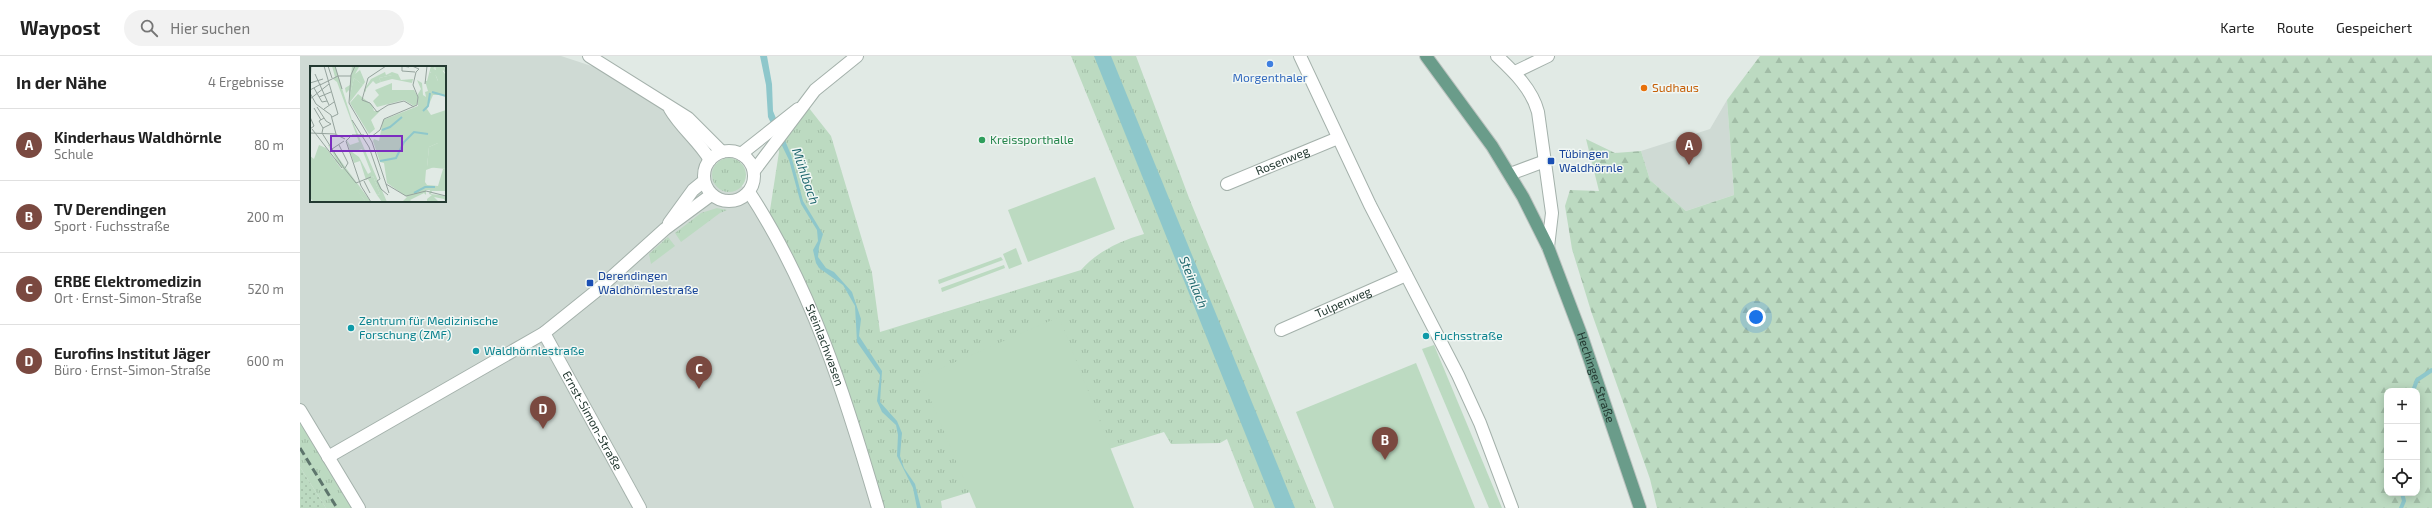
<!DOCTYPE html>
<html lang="de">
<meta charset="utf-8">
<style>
:root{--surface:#fff;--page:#f2f2f2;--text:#222;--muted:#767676;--line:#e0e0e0;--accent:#7a4940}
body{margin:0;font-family:"Exo 2",sans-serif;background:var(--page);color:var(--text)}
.controls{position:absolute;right:12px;bottom:12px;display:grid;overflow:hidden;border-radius:8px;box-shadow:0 2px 10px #0003}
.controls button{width:36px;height:36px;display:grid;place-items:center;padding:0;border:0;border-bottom:1px solid var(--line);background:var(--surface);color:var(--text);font:20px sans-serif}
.you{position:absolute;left:1456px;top:261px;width:14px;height:14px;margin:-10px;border:3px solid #fff;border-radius:50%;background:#1a73e8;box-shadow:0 0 0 6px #1a73e833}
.badge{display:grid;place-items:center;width:26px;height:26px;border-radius:50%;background:var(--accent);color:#fff;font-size:13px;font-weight:700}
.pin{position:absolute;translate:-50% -33px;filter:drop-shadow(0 1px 2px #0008)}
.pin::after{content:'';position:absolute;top:21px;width:14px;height:12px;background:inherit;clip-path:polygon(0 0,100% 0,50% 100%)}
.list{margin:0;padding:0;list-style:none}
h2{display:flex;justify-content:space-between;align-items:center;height:52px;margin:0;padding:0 16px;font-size:17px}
h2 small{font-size:13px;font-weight:400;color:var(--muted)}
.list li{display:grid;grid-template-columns:26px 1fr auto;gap:12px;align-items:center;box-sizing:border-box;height:72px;padding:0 16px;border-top:1px solid var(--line)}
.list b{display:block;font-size:15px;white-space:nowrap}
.list p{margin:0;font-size:13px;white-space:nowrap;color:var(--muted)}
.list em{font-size:13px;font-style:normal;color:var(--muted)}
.icon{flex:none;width:22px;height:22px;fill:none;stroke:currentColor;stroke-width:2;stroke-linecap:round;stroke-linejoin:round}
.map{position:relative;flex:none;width:2132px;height:452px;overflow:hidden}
header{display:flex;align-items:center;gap:24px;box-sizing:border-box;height:56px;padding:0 20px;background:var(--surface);border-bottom:1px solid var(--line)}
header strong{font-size:19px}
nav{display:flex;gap:22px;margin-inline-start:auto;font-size:14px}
.search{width:280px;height:36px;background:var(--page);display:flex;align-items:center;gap:10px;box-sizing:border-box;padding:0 14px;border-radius:22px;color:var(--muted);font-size:15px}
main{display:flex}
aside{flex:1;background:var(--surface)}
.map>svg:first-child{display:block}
.built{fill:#cfdad4;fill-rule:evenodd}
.grass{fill:url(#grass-tufts)}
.forest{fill:url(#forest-firs);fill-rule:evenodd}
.garden{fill:url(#garden-dots)}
.pitch{fill:#bcdac1}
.water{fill:#8ec7cb}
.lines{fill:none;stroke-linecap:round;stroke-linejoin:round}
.stream{stroke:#8ec7cb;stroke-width:4}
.minor-casing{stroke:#a4b1ab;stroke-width:14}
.major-casing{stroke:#bdc4c1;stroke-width:14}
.minor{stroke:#fff;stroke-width:12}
.major{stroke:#6a9c8a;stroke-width:12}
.rail{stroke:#5d756c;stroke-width:3;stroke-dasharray:8 4;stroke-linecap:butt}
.shop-dot{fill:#3f7fe0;stroke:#f1f7f4;stroke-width:1.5}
.food-dot{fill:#e8710a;stroke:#f1f7f4;stroke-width:1.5}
.leisure-dot{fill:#2e9e5b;stroke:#f1f7f4;stroke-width:1.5}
.transit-dot{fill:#1a4fb4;stroke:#f1f7f4;stroke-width:1.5}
.culture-dot{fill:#0f9aa8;stroke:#f1f7f4;stroke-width:1.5}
.labels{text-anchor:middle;stroke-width:3;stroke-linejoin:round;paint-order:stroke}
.shop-label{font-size:12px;fill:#366cbe;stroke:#f1f7f4}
.food-label{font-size:12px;fill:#c56008;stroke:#f1f7f4;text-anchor:start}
.leisure-label{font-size:12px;fill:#27864d;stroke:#f1f7f4;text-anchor:start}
.transit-label{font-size:12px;fill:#164399;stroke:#f1f7f4;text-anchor:start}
.street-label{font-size:12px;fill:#233931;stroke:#f1f7f4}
.culture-label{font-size:12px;fill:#0d838f;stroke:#f1f7f4;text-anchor:start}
.water-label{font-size:13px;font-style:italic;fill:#236a70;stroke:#f1f7f4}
.inset-river{fill:none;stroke:#8ec7cb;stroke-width:2}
.inset-road{fill:none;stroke:#95a39d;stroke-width:1}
.view{fill:#7b2cbf;fill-opacity:0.15;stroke:#7b2cbf;stroke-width:2}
.inset-edge{fill:none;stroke:#233931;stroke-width:2}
</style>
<header>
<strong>Waypost</strong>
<div class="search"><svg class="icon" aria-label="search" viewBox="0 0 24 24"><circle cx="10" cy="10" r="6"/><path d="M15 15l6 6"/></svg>Hier suchen</div>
<nav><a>Karte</a><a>Route</a><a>Gespeichert</a></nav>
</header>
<main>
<aside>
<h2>In der Nähe<small>4 Ergebnisse</small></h2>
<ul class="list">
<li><span class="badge">A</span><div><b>Kinderhaus Waldhörnle</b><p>Schule</p></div><em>80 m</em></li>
<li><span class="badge">B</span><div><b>TV Derendingen</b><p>Sport · Fuchsstraße</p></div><em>200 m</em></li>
<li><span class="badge">C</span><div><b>ERBE Elektromedizin</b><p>Ort · Ernst-Simon-Straße</p></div><em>520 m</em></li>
<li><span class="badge">D</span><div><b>Eurofins Institut Jäger</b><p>Büro · Ernst-Simon-Straße</p></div><em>600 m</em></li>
</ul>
</aside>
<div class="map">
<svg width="2132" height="452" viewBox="0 0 2132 452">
<defs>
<pattern id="grass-tufts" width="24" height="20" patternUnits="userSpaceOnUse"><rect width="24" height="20" fill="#bcdac1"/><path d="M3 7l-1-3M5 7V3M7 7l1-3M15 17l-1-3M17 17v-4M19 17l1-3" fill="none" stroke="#a1bca6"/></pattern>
<pattern id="forest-firs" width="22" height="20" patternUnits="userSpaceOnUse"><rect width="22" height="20" fill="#bcdac1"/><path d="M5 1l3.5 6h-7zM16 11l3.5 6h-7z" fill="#a1bca6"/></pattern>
<pattern id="garden-dots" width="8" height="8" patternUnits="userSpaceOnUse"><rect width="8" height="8" fill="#bcdac1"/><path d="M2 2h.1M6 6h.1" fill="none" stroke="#a1bca6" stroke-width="1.8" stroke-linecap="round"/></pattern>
</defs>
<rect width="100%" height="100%" fill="#e1eae5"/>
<!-- built -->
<g class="built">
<path d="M0,0H261L322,20L354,41L410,104L449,136L499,225L578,452H59L0,354ZM11,11H145V145H11Z"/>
<path d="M1427,44L1434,139L1386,155L1350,124L1341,95L1410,73Z"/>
</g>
<!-- grass -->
<g class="grass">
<path d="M771,0H836L889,142L1016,452H954L927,383L920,387L871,388L864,376L641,445L642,452H578L545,343L468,167L479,96L478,87L505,47L531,80L572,217L580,276L781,214C798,195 820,185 844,178Z"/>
<circle cx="429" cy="119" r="17"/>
<path d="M417,152L427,154L420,157L381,186L375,177L401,157Z"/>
<path d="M368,181L375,190L351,208L349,198Z"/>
<path d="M0,354L59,452H26L0,411Z"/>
</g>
<!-- forest -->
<path class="forest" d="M1460,0H2132V452H1357L1350,423L1291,255L1272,193L1265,150L1270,134L1299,135L1286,83L1315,97L1341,95L1350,124L1386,155L1434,139L1427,44ZM2087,335H2117V437H2087Z"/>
<!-- garden -->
<path class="garden" d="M0,411L26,452H0Z"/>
<!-- pitch -->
<g class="pitch">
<path d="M795,121L815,173L728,206L708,154Z"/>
<path d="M716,192L722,208L709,213L703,198Z"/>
<path d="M701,201L703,204L639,228L638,224Z"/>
<path d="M704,209L705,212L642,236L641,232Z"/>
<path d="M759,261L834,452H676L621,321Z"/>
<path d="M1134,289L1202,452H1189L1122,293Z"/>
<path d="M1116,307L1175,452H1034L996,356Z"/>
</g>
<!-- water -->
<g class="water">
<path d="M460,0H467L472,28L473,55L491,99L503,145L523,178L519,191L518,201L526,212L534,216L552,236L561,263L559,280L582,315L580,346L597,365L602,377L600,400L604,412L615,428L621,452H617L613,432L597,400L598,379L596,369L582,356L577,345L580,319L557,286L555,250L543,229L519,212L516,207L513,194L518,185L517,174L501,148L489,104L468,61L466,29Z"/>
<path d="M794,0H811L995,452H975Z"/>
</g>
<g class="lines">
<!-- stream -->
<g class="stream">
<path d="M2113,335L2117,324L2132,314"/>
<path d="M2101,452L2104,445L2102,437"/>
</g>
<defs>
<g id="minor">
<path d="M289,0L388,62L422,96"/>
<path d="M1000,0L1070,149L1158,319L1180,367L1212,452"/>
<path d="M1197,0C1214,16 1232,33 1238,56L1252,157L1248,191"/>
<path d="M1215,16L1248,0"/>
<path d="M370,53C381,72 399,85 410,104"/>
<circle cx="429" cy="120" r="25"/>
<path d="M441,98L498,53"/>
<path d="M454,115L515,34L557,0"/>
<path d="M1210,118L1245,105"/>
<path id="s1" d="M927,128L1038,82"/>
<path id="s2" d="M449,136C512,232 546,342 578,452"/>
<path d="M369,167L393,134L404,125"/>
<path id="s3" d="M981,274L1106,219"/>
<path id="s4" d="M244,277L340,452"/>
<path d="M0,354L59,452"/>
<path d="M28,401L244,277L295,236L365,173L411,139"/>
</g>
<g id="major">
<path id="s5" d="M1126,0L1192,90L1223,141L1248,191L1281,278L1340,452"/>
</g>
</defs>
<!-- minor casing -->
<use href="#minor" class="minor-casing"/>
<!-- major casing -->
<use href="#major" class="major-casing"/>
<!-- minor -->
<use href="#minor" class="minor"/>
<!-- major -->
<use href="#major" class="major"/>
<!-- rail -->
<path class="rail" d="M0,392L37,452"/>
</g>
<!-- markers -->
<circle class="shop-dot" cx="970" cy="8" r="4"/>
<circle class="food-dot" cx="1344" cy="32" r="4"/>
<circle class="leisure-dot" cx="682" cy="84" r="4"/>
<g class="transit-dot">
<rect x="1247" y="101" width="8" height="8" rx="2"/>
<rect x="286" y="223" width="8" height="8" rx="2"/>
</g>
<g class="culture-dot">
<circle cx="51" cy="272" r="4"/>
<circle cx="1126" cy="280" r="4"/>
<circle cx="176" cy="295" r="4"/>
</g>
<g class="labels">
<!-- shop labels -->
<g class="shop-label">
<text x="970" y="26">Morgenthaler</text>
</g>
<!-- food labels -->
<g class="food-label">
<text x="1352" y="36">Sudhaus</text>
</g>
<!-- leisure labels -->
<g class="leisure-label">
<text x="690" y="88">Kreissporthalle</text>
</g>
<!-- transit labels -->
<g class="transit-label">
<text x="1259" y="102">Tübingen<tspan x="1259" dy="14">Waldhörnle</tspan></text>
<text x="298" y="224">Derendingen<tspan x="298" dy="14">Waldhörnlestraße</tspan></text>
</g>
<!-- street labels -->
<g class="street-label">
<text dy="4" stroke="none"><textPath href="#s1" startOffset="60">Rosenweg</textPath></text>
<text dy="4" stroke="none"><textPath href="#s3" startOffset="68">Tulpenweg</textPath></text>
<text dy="4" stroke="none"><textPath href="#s2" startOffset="171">Steinlachwasen</textPath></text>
<text dy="4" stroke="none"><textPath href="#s5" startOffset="366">Hechinger Straße</textPath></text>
<text dy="4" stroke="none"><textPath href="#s4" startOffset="100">Ernst-Simon-Straße</textPath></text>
</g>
<!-- culture labels -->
<g class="culture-label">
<text x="59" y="269">Zentrum für Medizinische<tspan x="59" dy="14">Forschung (ZMF)</tspan></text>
<text x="1134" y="284">Fuchsstraße</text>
<text x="184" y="299">Waldhörnlestraße</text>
</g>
<!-- water labels -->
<g class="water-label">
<text transform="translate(506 120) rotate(71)" y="5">Mühlbach</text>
<text transform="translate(894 226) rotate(68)" y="5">Steinlach</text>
</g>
</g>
<!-- overview -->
<g transform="translate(10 10)">
<rect width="136" height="136" fill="#e1eae5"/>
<path d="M22,0H25L42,54L77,136H72L67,129L70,128L63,110L56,114L50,95L44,97L36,73L40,79L49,76L27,16L23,13L25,11ZM52,83L61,106L58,108L49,91L42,86ZM42,0L49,1L45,8L50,4L55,16L53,19L44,12L40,29L39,24L36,27L35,22L40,19ZM125,0H136L134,4L131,3L136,9L128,12L129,17L126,10L120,6L122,2L126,4ZM75,6L76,9L82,6V9L69,12L71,16L66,18L63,15L56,23V26L54,24L61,13ZM128,77H136V103L117,101L119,81ZM18,79H19L61,136H56L31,104L33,103L25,94L26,93Z" fill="#bcdac1" fill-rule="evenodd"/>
<path d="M121,0L126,2L122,3L120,7L124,6L128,15V8L131,11V9L136,8L133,4L132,7L130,5L131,1L136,4V29H123L117,43L121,49L136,44V77H128L119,81L117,101H124L116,104L115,116L117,119L128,120L133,103H136V125H122L121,128L136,130V136L134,133L124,131L129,136H117V133L122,129L119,128L120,124H116V129L114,127L100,134L102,136H92L97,131L77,117L74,97L70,96L63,75L64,73L69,75L73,54L108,40V28L111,23L107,14L112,17L113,29L116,31L115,26L118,25L115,15H117ZM44,12L53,19L40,36V29ZM9,79L16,82L56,136H4L1,133L0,90L4,93Z" fill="#bcdac1"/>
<path d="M82,17V24H104L108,31L107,38L104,40L94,34L67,41L63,35L69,29L65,24Z" fill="#bcdac1"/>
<path d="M82,6L88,8L91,14L103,13L102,17L82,13L71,16L69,12L82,9ZM48,28L62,39L64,45H70L61,54L65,63L59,68L40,37ZM63,110L70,128L67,129L58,113Z" fill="#bcdac1"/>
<path class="inset-river" d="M122,26L136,30M113,45L118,40L120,27M72,64L80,61L92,51M70,95L86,92L94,76L104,66L118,68M104,127L115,121H125"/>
<path class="inset-road" d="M14,0L28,48L22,51M18,0L22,12M25,0L32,23M45,0L41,9L39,37L62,76L79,127M76,0L58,12L52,34L60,37L67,46L78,39L94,35L104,41M99,1L92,0V5L105,6M5,8L19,39M0,16L1,0M0,17L13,13M115,18L117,0M10,19L28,10H41M4,22L12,36L17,35M0,24L11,18M0,27L6,38L21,49L26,68M9,31L21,26M0,33L19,18M7,41L16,55L21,58M4,42L11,54M14,43L24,36M0,51L4,60L0,63M42,54L59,81L70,113M21,58L13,62L12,67L34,102L46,117L61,111M13,62L9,55L14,52M2,63L32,102M0,67L25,68L35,73M61,71L70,64L74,53L107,39L108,31L103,19L106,6L109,3L102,0M36,75L51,120L61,136M36,75L42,69H54M29,79L38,97L35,102M22,83L34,75M70,113L67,115L71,123L78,129M54,115L60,127M76,118L96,130L116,125L136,130"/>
<path class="view" d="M21,70H92V85H21Z"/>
<rect width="136" height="136" class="inset-edge"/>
</g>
</svg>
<div class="controls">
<button>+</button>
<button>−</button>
<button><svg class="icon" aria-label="locate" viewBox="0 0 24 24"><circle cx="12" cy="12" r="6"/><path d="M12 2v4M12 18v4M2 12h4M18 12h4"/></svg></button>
</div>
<div class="you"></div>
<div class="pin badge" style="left:1389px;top:109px">A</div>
<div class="pin badge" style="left:1085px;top:404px">B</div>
<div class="pin badge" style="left:399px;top:333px">C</div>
<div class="pin badge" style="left:243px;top:373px">D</div>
</div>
</main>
